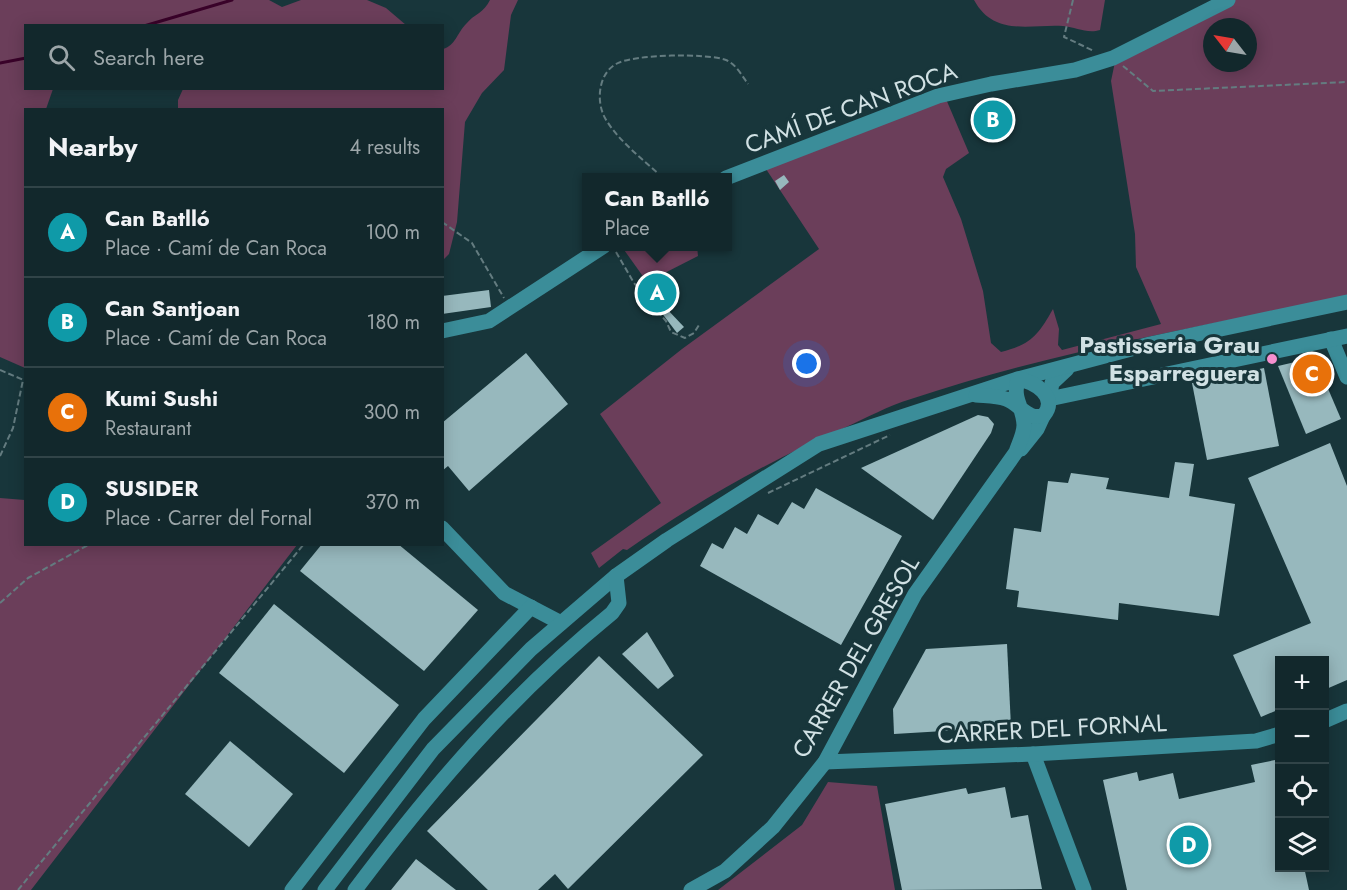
<!DOCTYPE html>
<meta charset="utf-8">
<style>
:root{--surface:#12282c;--page:#1b3034;--text:#f1f3f6;--muted:#9ca6a9;--line:#314448;--accent:#f690cf}
body{margin:0;font-family:Jost,sans-serif;background:var(--page);color:var(--text)}
.controls{position:absolute;right:18px;bottom:18px;display:grid;overflow:hidden;border-radius:0px;box-shadow:0 3px 15px #0003}
.controls button{width:54px;height:54px;display:grid;place-items:center;padding:0;border:0;border-bottom:2px solid var(--line);background:var(--surface);color:var(--text);font:30px sans-serif}
.compass{position:absolute;left:1203px;top:18px;width:54px;height:54px;border-radius:50%;background:var(--surface);box-shadow:0 3px 15px #0003;rotate:301deg}
.you{position:absolute;left:807px;top:364px;width:21px;height:21px;margin:-15px;border:4px solid #fff;border-radius:50%;background:#1a73e8;box-shadow:0 0 0 9px #1a73e833}
.badge{display:grid;place-items:center;width:39px;height:39px;border-radius:50%;background:var(--accent);color:#fff;font-size:20px;font-weight:700}
.pin{position:absolute;translate:-50% -50%;border:3px solid #fff;box-shadow:0 2px 6px #0006}
.popup{position:absolute;left:582px;top:173px;width:150px;height:78px;box-sizing:border-box;display:grid;place-content:center;border-radius:0px;background:var(--surface);filter:drop-shadow(0 2px 4px #0005);font-size:20px;white-space:nowrap;color:var(--muted)}
.popup b{font-size:22px;color:var(--text)}
.popup::after{content:'';position:absolute;left:50%;top:100%;margin-left:-12px;border:12px solid transparent;border-top-color:var(--surface)}
.list{margin:0;padding:0;list-style:none}
h2{display:flex;justify-content:space-between;align-items:center;height:78px;margin:0;padding:0 24px;font-size:26px}
h2 small{font-size:20px;font-weight:400;color:var(--muted)}
.list li{display:grid;grid-template-columns:39px 1fr auto;gap:18px;align-items:center;box-sizing:border-box;height:90px;padding:0 24px;border-top:2px solid var(--line)}
.list b{display:block;font-size:22px;white-space:nowrap}
.list p{margin:0;font-size:20px;white-space:nowrap;color:var(--muted)}
.list em{font-size:20px;font-style:normal;color:var(--muted)}
.icon{flex:none;width:33px;height:33px;fill:none;stroke:currentColor;stroke-width:2;stroke-linecap:round;stroke-linejoin:round}
.map{position:relative;flex:none;width:1347px;height:890px;overflow:hidden}
.search{position:absolute;background:var(--surface);box-shadow:0 3px 15px #0003;left:24px;top:24px;width:420px;height:66px;display:flex;align-items:center;gap:15px;box-sizing:border-box;padding:0 21px;border-radius:0px;color:var(--muted);font-size:22px}
.panel{position:absolute;background:var(--surface);box-shadow:0 3px 15px #0003;left:24px;top:108px;width:420px;height:438px;border-radius:0px}
.map>svg:first-child{display:block}
.green{fill:#6b3e5a;fill-rule:evenodd}
.lines{fill:none;stroke-linecap:round;stroke-linejoin:round}
.stream{stroke:#390229;stroke-width:3}
.building{fill:#97b8bd}
.path{stroke:#647c80;stroke-width:2;stroke-dasharray:6 3;stroke-linecap:butt}
.minor{stroke:#3b8d99;stroke-width:15}
.poi-dot{fill:#f690cf;stroke:#18363b;stroke-width:2}
.labels{text-anchor:middle;stroke-width:6;stroke-linejoin:round;paint-order:stroke}
.street-label{font-size:24px;fill:#d1e1e4;stroke:#18363b}
.poi-label{font-size:24px;font-weight:bold;fill:#d1e1e4;stroke:#18363b;text-anchor:end}
</style>
<div class="map">
<svg width="1347" height="890" viewBox="0 0 1347 890">
<rect width="100%" height="100%" fill="#18363b"/>
<!-- green -->
<g class="green">
<path d="M0,0H269L282,7L301,0H367L386,8L406,25L26,26V88L53,89L46,109L26,110L25,368L0,357Z"/>
<path d="M490,0H518L511,15L504,70L482,93L465,122L457,222L449,254L443,260L442,110L178,109V100L183,89L442,88L443,49C456,45 457,33 466,24C474,14 484,13 490,0Z"/>
<path d="M974,0H1105L1100,30C1087,34 1076,27 1063,26C1030,24 994,37 974,0Z"/>
<path d="M1234,0H1347V296C1201,327 1053,351 911,399C888,406 866,418 844,428C767,462 696,502 627,550L623,549L599,568L591,553L661,503L600,414L682,349L819,249L764,166L946,99L969,153L946,169L943,177L961,219L983,291L991,343L1001,352C1032,344 1038,335 1053,309L1059,329L1058,345L1062,350L1161,324L1136,267L1135,234L1111,81L1115,62ZM1212,27H1248V63H1212Z"/>
<path d="M697,246L698,256L647,282L622,247Z"/>
<path d="M0,498L25,500L26,544L297,545L31,890H0Z"/>
<path d="M828,782L877,786L895,890H718L802,825Z"/>
</g>
<g class="lines">
<!-- stream -->
<g class="stream">
<path d="M144,26L232,0"/>
<path d="M0,63L26,58"/>
</g>
</g>
<!-- building -->
<g class="building">
<path d="M1001,101L1014,125L985,140L973,114Z"/>
<path d="M784,175L789,182L780,190L775,181Z"/>
<path d="M655,276L672,301L659,310L642,286Z"/>
<path d="M489,290L491,307L442,314V296Z"/>
<path d="M666,308L684,327L677,333L661,312Z"/>
<path d="M526,353L568,404L469,491L448,466L442,471V423Z"/>
<path d="M1308,359L1317,363L1341,419L1306,434L1278,366Z"/>
<path d="M1264,368L1279,446L1207,460L1192,383Z"/>
<path d="M978,415L988,417L994,424L991,433L933,520L861,468Z"/>
<path d="M1330,443L1347,486V680L1324,690V660H1280V709L1261,717L1233,655L1311,623L1248,478Z"/>
<path d="M1175,462L1194,464L1189,496L1235,504L1219,616L1119,603L1118,620L1017,607L1019,591L1006,589L1014,528L1041,532L1048,481L1068,483L1071,473L1109,478L1106,489L1169,498Z"/>
<path d="M816,488L902,536L841,645L700,566L712,543L723,549L735,527L747,534L758,514L778,525L792,502L804,509Z"/>
<path d="M322,544H398L478,610L424,671L300,571Z"/>
<path d="M274,604L399,705L344,773L219,673Z"/>
<path d="M647,632L674,676L658,689L622,654Z"/>
<path d="M1007,644L1011,727L894,734L893,709L926,649Z"/>
<path d="M599,656L703,755L568,889L555,874L538,890H488L427,831Z"/>
<path d="M230,741L293,794L249,847L185,794Z"/>
<path d="M1280,759V867H1304L1309,890H1127L1103,780L1137,772L1139,781L1173,773L1179,799L1255,782L1251,765Z"/>
<path d="M1005,787L1011,818L1028,815L1042,889L902,890L885,804L966,788L968,794Z"/>
<path d="M416,859L456,890H391Z"/>
</g>
<g class="lines">
<!-- path -->
<g class="path">
<path d="M1073,0L1064,37L1094,51"/>
<path d="M1123,66L1153,91L1347,82"/>
<path d="M663,178C644,160 618,141 605,118C596,102 598,74 616,64C633,54 707,53 726,60C736,64 742,76 748,84"/>
<path d="M442,222L472,243L504,298"/>
<path d="M616,252L634,283L666,321L671,332L685,338L694,333L699,325"/>
<path d="M0,370L26,381"/>
<path d="M0,456L13,428L23,380"/>
<path d="M768,493L890,435"/>
<path d="M0,603L28,578L90,544"/>
<path d="M18,890L304,544"/>
</g>
<!-- minor -->
<g class="minor">
<path d="M726,178L938,96L991,84L1075,70L1113,58L1228,0"/>
<path d="M442,331L489,321L604,246"/>
<path d="M1331,339L1347,377"/>
<path d="M1067,369L1052,383L1049,399L1347,336"/>
<path d="M1021,449L1037,429L1043,416"/>
<path d="M442,528L504,593L561,623"/>
<path d="M1324,721L1347,711"/>
<path d="M1033,754L1084,890"/>
<path d="M825,762L1033,754L1256,741L1280,734"/>
<path d="M292,890L424,719L531,607"/>
<path d="M325,890L433,749L531,649L616,576L667,540L819,444L1018,379L1150,344L1347,302"/>
<path d="M355,890C434,785 510,696 612,613L619,603L616,576"/>
<path d="M691,890L725,871L773,827L825,762L915,594L1016,452C1019,443 1024,434 1024,425C1023,405 1012,400 1018,379C1034,381 1059,397 1044,415C1029,422 1020,404 1006,399C997,396 986,396 976,395"/>
</g>
</g>
<!-- markers -->
<circle class="poi-dot" cx="1272" cy="359" r="6"/>
<g class="labels">
<!-- street labels -->
<g class="street-label">
<text transform="translate(851 108) rotate(-20)" y="8">CAMÍ DE CAN ROCA</text>
<text transform="translate(856 657) rotate(-60)" y="8">CARRER DEL GRESOL</text>
<text transform="translate(1052 729) rotate(-3)" y="8">CARRER DEL FORNAL</text>
</g>
<!-- poi labels -->
<g class="poi-label">
<text x="1260" y="353">Pastisseria Grau<tspan x="1260" dy="28">Esparreguera</tspan></text>
</g>
</g>
</svg>
<div class="controls">
<button>+</button>
<button>−</button>
<button><svg class="icon" aria-label="locate" viewBox="0 0 24 24"><circle cx="12" cy="12" r="6"/><path d="M12 2v4M12 18v4M2 12h4M18 12h4"/></svg></button>
<button><svg class="icon" aria-label="layers" viewBox="0 0 24 24"><path d="M12 4l9 5-9 5-9-5zM3 14l9 5 9-5"/></svg></button>
</div>
<svg class="compass" viewBox="-18 -18 36 36"><path d="M0-13l5 13h-10z" fill="#e53935"/><path d="M0 13l5-13h-10z" fill="#9ca6a9"/></svg>
<div class="you"></div>
<div class="pin badge" style="left:657px;top:293px;background:#0f9aa8">A</div>
<div class="popup"><b>Can Batlló</b>Place</div>
<div class="pin badge" style="left:993px;top:120px;background:#0f9aa8">B</div>
<div class="pin badge" style="left:1312px;top:374px;background:#e8710a">C</div>
<div class="pin badge" style="left:1189px;top:845px;background:#0f9aa8">D</div>
<div class="search"><svg class="icon" aria-label="search" viewBox="0 0 24 24"><circle cx="10" cy="10" r="6"/><path d="M15 15l6 6"/></svg>Search here</div>
<section class="panel">
<h2>Nearby<small>4 results</small></h2>
<ul class="list">
<li><span class="badge" style="background:#0f9aa8">A</span><div><b>Can Batlló</b><p>Place · Camí de Can Roca</p></div><em>100 m</em></li>
<li><span class="badge" style="background:#0f9aa8">B</span><div><b>Can Santjoan</b><p>Place · Camí de Can Roca</p></div><em>180 m</em></li>
<li><span class="badge" style="background:#e8710a">C</span><div><b>Kumi Sushi</b><p>Restaurant</p></div><em>300 m</em></li>
<li><span class="badge" style="background:#0f9aa8">D</span><div><b>SUSIDER</b><p>Place · Carrer del Fornal</p></div><em>370 m</em></li>
</ul>
</section>
</div>
